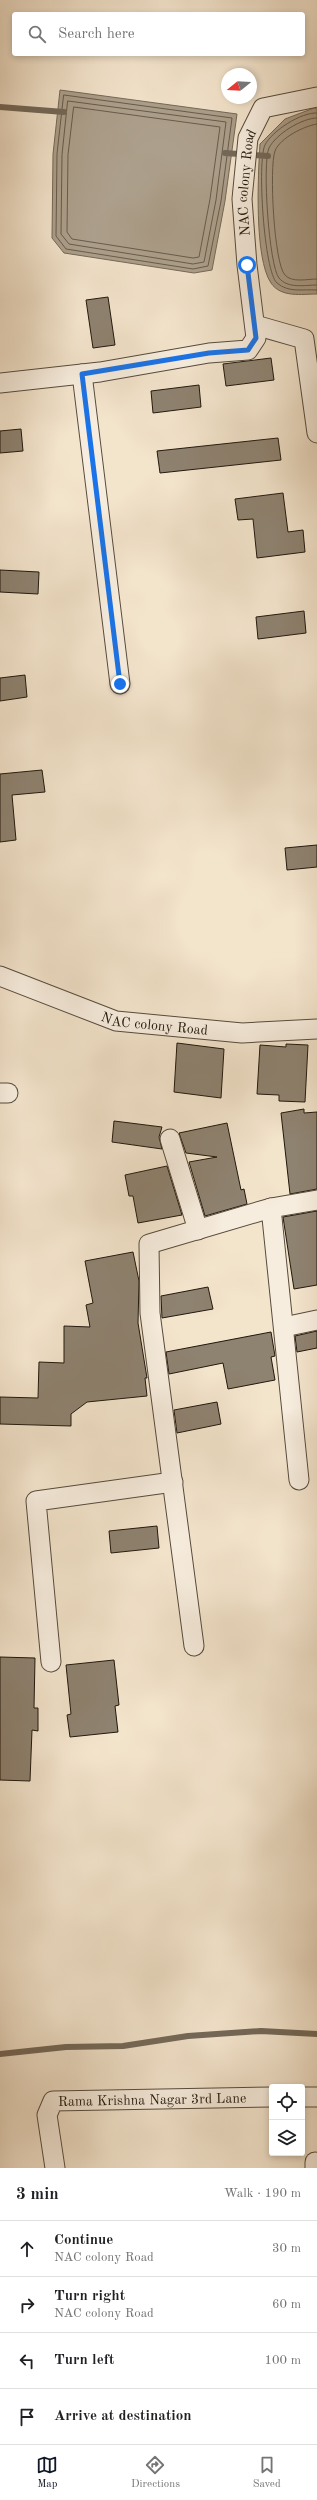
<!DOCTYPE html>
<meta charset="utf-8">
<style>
:root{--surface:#fff;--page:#f6f6f6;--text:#202124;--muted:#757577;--line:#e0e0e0;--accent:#111827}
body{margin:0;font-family:"Old Standard TT",serif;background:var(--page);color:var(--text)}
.controls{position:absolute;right:12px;bottom:12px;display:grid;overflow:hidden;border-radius:4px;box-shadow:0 2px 6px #0003}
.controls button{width:36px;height:36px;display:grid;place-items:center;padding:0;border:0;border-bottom:1px solid var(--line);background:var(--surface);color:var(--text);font:20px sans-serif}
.compass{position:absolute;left:221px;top:68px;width:36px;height:36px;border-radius:50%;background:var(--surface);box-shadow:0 2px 6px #0003;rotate:252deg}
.stop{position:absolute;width:12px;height:12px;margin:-9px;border:3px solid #1a73e8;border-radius:50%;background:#fff}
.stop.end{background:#1a73e8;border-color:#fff;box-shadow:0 1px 4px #0008}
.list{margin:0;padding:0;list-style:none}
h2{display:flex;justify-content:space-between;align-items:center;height:52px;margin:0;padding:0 16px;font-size:17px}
h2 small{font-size:13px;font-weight:400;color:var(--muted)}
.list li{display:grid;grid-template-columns:26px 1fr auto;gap:12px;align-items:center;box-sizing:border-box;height:56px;padding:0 16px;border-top:1px solid var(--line)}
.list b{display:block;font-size:15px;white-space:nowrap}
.list p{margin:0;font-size:13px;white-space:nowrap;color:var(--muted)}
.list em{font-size:13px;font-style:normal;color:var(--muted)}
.icon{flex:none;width:22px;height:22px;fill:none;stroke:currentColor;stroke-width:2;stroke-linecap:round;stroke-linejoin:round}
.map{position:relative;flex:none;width:317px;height:2168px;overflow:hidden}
.search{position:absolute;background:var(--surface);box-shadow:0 2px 6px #0003;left:12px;right:12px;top:12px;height:44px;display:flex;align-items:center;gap:10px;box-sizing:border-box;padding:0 14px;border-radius:4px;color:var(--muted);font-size:15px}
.sheet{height:276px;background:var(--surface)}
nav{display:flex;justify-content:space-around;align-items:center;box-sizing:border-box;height:56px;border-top:1px solid var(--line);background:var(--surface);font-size:11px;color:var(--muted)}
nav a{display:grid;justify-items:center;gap:2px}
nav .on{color:var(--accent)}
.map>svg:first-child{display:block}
.water{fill:#ac9f8b;stroke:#746959}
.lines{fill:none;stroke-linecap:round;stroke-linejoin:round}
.shore{stroke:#665c4c;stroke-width:1}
.stream{stroke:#746959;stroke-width:6}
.building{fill:#8e8270;stroke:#21180d}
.minor-casing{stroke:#564b3d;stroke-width:21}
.minor{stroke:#f7edde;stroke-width:19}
.route{stroke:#1a73e8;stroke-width:5}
.labels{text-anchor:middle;stroke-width:3;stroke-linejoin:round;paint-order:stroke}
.street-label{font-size:14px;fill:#21180d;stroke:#f7edde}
</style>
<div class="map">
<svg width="317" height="2168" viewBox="0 0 317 2168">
<rect width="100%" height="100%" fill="#f3e4cc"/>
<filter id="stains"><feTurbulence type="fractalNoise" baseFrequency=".005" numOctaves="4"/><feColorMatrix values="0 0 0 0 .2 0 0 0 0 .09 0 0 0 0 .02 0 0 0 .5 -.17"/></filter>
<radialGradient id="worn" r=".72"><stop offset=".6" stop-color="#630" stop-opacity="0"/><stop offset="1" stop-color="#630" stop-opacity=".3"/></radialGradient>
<!-- water -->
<g class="water">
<path d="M60,90L237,114L225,201L212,270L194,273L64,253L52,238L53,154Z"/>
<path d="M314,108L317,109V294C302,294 281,298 271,283C254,258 258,175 260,144L285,119Z"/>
</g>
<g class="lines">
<!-- shore -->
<g class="shore">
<path d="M64,95L232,118L221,201L208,266L193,269L66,249L56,236L57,154Z"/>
<path d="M68,101L226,122L216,200L204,262L193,264L69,244L61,234L62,155Z"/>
<path d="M74,107L220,127L210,199L199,257L193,258L72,239L67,232L68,155Z"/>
<path d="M317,113C301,112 272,131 265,145C257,161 264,272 277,283C289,293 302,289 317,290"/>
<path d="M317,118C302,118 276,134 269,148C262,163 269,266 279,278C288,289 305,285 317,285"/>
<path d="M317,124C304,126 280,138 275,151C269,167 274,264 285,275C292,283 307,279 317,279"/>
</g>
<!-- stream -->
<g class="stream">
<path d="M0,107L64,112"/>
<path d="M225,153L268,156"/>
<path d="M0,2054L66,2047L123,2046L188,2036L261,2031L317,2034"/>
</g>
</g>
<!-- building -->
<g class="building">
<path d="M108,297L115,345L93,348L86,300Z"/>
<path d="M271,358L274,380L226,386L223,364Z"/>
<path d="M199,385L201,407L153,413L151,391Z"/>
<path d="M21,429L23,451L0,453V431Z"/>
<path d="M278,438L281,460L160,473L157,451Z"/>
<path d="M283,493L288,532L303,530L305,552L257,558L253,519L238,520L235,499Z"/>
<path d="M0,570L39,572L38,594L0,592Z"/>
<path d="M304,611L306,633L258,639L256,617Z"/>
<path d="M25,675L27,697L0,701V678Z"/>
<path d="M42,770L45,792L12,795L16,840L0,842V774Z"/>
<path d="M317,845V867L287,870L285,848Z"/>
<path d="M177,1043L224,1049L221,1098L174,1092Z"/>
<path d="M286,1044L308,1045L305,1102L279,1101V1095L257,1094L260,1045L286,1047Z"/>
<path d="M304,1109V1113L317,1112V1189L290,1194L281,1113Z"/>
<path d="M114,1121L162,1127L159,1137L162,1149L112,1142Z"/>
<path d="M227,1123L241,1190L244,1189L247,1204L205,1216L189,1162L217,1157L186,1153L179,1133Z"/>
<path d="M167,1166L182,1215L138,1223L133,1196H129L125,1175Z"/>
<path d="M317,1211V1285L294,1289L283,1217Z"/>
<path d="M133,1252L139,1281L138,1323L147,1378H145L147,1396L87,1402L71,1414V1426L0,1424V1397L38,1398L39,1362L64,1363V1326L90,1327L86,1305L93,1303L85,1261Z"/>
<path d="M208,1287L213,1309L162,1318L161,1296Z"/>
<path d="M317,1331V1348L297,1352L295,1336Z"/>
<path d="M271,1332L275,1356L271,1357L275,1380L228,1389L223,1363L169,1374L166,1352Z"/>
<path d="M217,1402L221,1424L177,1433L174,1410Z"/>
<path d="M157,1526L159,1548L111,1553L109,1531Z"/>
<path d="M0,1657L35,1658L34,1708H38V1731L32,1730L30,1781L0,1780Z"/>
<path d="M114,1660L119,1705L115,1706L118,1732L70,1737L67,1715L71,1714L66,1665Z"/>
</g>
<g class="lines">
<defs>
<g id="minor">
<path d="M255,325L304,339L317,433"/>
<path d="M82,374L120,684"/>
<path id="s1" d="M0,383L100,372L209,353L248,350L256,338L247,265L242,199L248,138L263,108L317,97"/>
<path id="s2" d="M0,976L116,1021L242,1033L317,1029"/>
<path d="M0,1093H8"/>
<path d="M170,1139L198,1230"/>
<path d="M271,1208L299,1480"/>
<path d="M284,1327L317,1320"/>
<path d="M194,1646L150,1313L149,1244L271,1208L317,1200"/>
<path d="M51,1662L36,1501L173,1482"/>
<path d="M302,2097H317"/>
<path d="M315,2162V2168"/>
<path id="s3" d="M55,2168L47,2115L53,2101L272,2097"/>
</g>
</defs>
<!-- minor casing -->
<use href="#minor" class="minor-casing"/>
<!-- minor -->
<use href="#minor" class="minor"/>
</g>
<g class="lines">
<!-- route -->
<path class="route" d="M120,684L82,374L209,353L248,350L256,338L247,265"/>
</g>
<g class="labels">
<!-- street labels -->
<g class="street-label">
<text dy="5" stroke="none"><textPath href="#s1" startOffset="421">NAC colony Road</textPath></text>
<text dy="5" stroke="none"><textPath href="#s2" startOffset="163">NAC colony Road</textPath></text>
<text dy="5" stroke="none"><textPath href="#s3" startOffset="168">Rama Krishna Nagar 3rd Lane</textPath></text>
</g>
</g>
<rect width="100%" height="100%" filter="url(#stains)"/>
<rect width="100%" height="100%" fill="url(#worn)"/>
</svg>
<div class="controls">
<button><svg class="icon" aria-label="locate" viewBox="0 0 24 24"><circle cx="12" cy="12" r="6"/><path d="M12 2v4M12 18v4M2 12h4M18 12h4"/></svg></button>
<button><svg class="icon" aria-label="layers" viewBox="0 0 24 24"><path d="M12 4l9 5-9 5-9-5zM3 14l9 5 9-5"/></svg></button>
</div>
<svg class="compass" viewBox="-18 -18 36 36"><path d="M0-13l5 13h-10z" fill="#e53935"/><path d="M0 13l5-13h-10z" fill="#757577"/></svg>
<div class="stop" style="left:247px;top:265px"></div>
<div class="stop end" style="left:120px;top:684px"></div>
<div class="search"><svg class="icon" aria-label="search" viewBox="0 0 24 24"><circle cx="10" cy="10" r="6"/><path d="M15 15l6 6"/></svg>Search here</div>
</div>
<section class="sheet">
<h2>3 min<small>Walk · 190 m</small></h2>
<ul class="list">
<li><svg class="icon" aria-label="ahead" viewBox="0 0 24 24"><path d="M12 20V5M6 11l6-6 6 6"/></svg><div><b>Continue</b><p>NAC colony Road</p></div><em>30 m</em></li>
<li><svg class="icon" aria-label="right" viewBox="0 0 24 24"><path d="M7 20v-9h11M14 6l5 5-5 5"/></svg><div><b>Turn right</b><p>NAC colony Road</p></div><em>60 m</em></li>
<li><svg class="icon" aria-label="left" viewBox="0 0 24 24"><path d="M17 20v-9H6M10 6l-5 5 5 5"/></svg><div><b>Turn left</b></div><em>100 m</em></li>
<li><svg class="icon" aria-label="arrive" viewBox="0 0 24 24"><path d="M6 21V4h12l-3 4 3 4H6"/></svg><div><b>Arrive at destination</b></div></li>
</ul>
</section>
<nav>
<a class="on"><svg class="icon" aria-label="map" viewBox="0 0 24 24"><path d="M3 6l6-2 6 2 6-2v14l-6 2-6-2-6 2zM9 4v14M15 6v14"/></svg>Map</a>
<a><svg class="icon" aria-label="directions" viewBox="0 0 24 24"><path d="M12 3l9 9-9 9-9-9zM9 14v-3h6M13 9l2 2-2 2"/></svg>Directions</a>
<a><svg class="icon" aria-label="saved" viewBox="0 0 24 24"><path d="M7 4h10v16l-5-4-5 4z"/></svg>Saved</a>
</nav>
